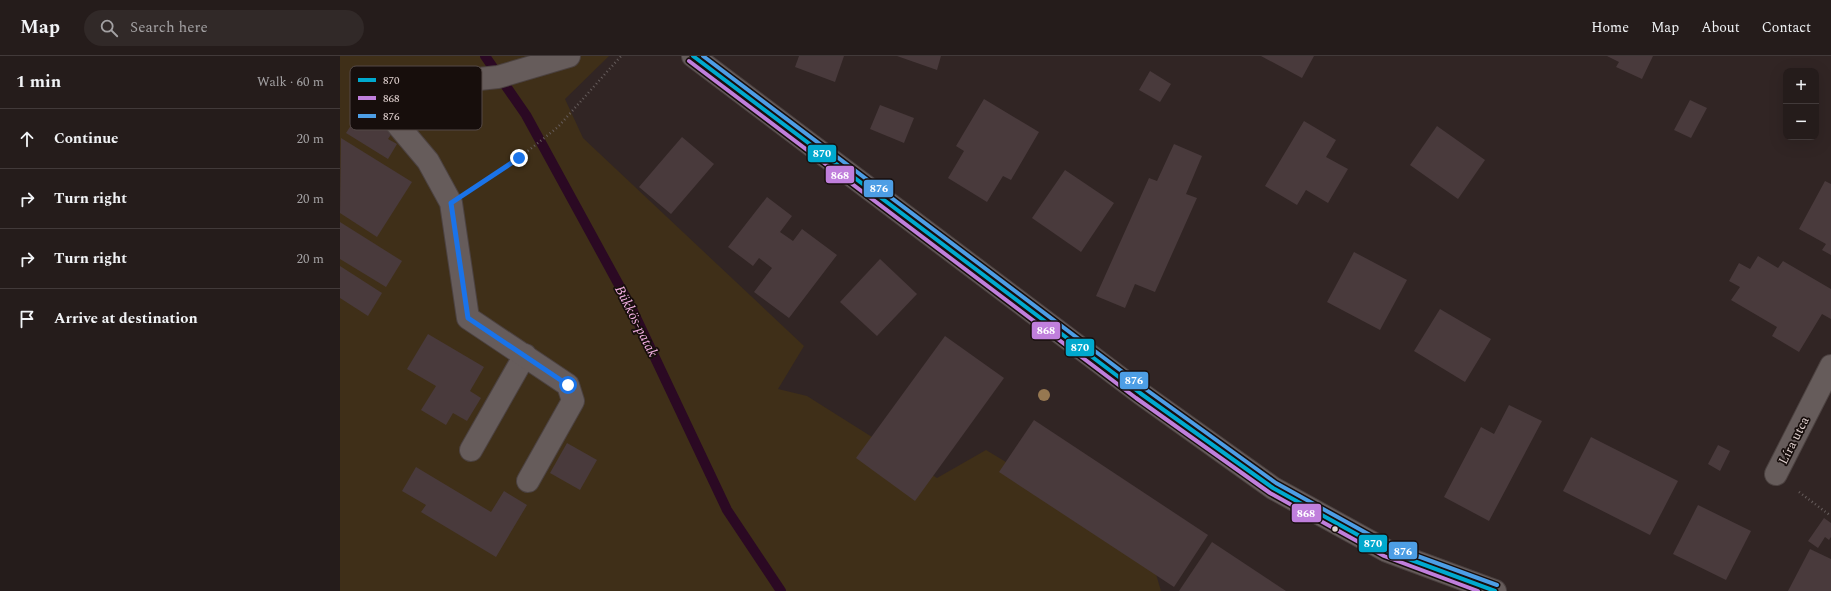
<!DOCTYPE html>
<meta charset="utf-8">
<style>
:root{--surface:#251c1b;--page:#312928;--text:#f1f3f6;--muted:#a3a1a3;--line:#423a3a}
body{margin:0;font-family:Spectral,serif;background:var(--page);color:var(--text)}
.controls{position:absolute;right:12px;top:12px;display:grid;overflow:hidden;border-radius:8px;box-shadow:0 4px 16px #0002}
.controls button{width:36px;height:36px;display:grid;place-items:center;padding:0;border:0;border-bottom:1px solid var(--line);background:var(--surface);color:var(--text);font:20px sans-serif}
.stop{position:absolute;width:12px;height:12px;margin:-9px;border:3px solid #1a73e8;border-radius:50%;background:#fff}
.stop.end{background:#1a73e8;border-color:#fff;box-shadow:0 1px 4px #0008}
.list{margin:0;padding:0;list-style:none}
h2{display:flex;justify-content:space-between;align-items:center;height:52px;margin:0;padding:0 16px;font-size:17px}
h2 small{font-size:13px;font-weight:400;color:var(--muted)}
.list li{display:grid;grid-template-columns:26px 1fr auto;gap:12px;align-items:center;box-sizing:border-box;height:60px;padding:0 16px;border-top:1px solid var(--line)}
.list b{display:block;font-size:15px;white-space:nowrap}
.list em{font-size:13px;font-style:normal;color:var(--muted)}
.icon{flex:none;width:22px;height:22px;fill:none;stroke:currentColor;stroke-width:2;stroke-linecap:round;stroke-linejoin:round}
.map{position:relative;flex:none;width:1491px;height:535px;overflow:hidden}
header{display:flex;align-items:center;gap:24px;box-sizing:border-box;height:56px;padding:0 20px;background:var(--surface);border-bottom:1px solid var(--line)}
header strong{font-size:19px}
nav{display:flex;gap:22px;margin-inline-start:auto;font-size:14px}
.search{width:280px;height:36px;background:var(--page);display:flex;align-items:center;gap:10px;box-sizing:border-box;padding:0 14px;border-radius:22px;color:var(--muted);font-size:15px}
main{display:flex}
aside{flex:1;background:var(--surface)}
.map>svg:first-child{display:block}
.green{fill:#3f2f18}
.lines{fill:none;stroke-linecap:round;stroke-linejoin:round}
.stream{stroke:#2b0923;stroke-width:10}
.building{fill:#493a3c}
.street-casing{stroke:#4c4241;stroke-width:24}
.secondary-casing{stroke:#4c4241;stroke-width:24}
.path{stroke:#675e5d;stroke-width:2.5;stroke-dasharray:1 3;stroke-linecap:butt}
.street{stroke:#665c5b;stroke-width:22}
.secondary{stroke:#665c5b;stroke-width:22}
.bus-1-casing{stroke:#170e0c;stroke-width:7}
.bus-2-casing{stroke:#170e0c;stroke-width:7}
.bus-3-casing{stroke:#170e0c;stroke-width:7}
.bus-1{stroke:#00a9ce;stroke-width:4}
.bus-2{stroke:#c07fdc;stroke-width:4}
.bus-3{stroke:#4d9ee5;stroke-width:4}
.tree{fill:#967851}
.route{stroke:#1a73e8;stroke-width:5}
.bus-dot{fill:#e2d3d1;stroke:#170e0c;stroke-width:1.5}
.labels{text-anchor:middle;stroke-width:3.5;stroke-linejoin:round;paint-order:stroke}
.street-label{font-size:13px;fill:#e2d3d1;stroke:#170e0c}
.water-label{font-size:14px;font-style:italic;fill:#f7b3e6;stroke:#170e0c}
.key{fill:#170e0c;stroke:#544947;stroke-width:1}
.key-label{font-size:11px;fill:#e2d3d1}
.line-badge{stroke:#170e0c;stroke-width:1.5}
.badge-label{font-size:11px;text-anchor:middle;font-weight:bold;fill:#fff}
</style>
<header>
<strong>Map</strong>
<div class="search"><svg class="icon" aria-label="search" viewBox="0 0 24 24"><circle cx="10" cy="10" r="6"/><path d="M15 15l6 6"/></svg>Search here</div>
<nav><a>Home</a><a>Map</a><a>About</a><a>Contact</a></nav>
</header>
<main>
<aside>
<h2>1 min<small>Walk · 60 m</small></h2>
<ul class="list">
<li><svg class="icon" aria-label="ahead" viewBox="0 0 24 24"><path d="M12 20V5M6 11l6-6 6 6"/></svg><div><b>Continue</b></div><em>20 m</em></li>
<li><svg class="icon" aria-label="right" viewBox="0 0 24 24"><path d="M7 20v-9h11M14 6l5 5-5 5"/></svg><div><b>Turn right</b></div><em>20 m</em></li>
<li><svg class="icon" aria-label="right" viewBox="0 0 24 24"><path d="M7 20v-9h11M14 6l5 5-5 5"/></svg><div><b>Turn right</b></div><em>20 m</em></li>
<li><svg class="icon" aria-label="arrive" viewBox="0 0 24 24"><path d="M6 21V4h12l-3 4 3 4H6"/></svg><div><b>Arrive at destination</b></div></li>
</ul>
</aside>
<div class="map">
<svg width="1491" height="535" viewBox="0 0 1491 535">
<rect width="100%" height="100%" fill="#312524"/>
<!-- green -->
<path class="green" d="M0,0H269L225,43L243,82L464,290L438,333L467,340L597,422L646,394L808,491L821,535H0Z"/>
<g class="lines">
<!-- stream -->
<path class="stream" d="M145,0L186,59L291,251L387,454L441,535"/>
</g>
<!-- building -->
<g class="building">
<path d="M459,0H504L495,26L455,11Z"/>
<path d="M557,0H601L597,14Z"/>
<path d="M921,0H974L962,22Z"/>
<path d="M1267,0H1313L1302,23L1276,11L1279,6Z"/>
<path d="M810,15L831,28L820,46L799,34Z"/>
<path d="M644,43L699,76L671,124L663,120L647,146L608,122L624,95L616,90Z"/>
<path d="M1350,44L1367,52L1351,82L1334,74Z"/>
<path d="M540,49L574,62L564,87L530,73Z"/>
<path d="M19,57L52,77L48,83L57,88L48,103L6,77Z"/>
<path d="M964,65L996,84L986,101L1008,113L988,147L966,134L957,149L925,130Z"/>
<path d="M1097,70L1145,104L1118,143L1070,109Z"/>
<path d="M342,81L374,108L331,158L299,131Z"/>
<path d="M1,82L72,126L37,181L0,157Z"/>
<path d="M834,88L862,100L846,138L857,142L815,236L795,228L785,252L756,240L809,122L817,125Z"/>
<path d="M725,114L774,147L741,196L692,162Z"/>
<path d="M1485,125L1491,128V199L1482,194L1486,188L1459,173Z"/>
<path d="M427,141L452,160L440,176L453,185L462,173L497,199L449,262L414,236L432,212L419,202L413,210L388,191Z"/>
<path d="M0,166L62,205L46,231L0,203Z"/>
<path d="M1014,196L1067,224L1040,274L987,246Z"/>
<path d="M1418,200L1438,212L1443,205L1491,233V263L1482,258L1459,296L1432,280L1437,271L1391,244L1400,231L1389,225L1399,207L1410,213Z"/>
<path d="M540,203L577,238L537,280L500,246Z"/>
<path d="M0,210L42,237L28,260L0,242Z"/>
<path d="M1100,253L1151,283L1125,326L1074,295Z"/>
<path d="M88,278L144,311L130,335L141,342L127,365L113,357L106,369L81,354L96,330L67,313Z"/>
<path d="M605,280L664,322L575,445L516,402Z"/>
<path d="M1169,349L1202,365L1149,465L1104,441L1141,371L1154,378Z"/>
<path d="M694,364L868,479L834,531L659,416Z"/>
<path d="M1251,381L1338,425L1310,479L1223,435Z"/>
<path d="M227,387L257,404L240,434L210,417Z"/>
<path d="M1378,389L1390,395L1380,415L1368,408Z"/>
<path d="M76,411L151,456L164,435L187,449L156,501L81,456L86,449L62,435Z"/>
<path d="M1358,449L1411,475L1386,524L1333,498Z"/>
<path d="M1484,462L1491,467V481L1489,484L1485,481L1478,492L1468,485Z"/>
<path d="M872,486L946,535H839Z"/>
<path d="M1470,493L1491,503V535H1448Z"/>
</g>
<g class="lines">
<defs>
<g id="street">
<path d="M131,394L185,299"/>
<path d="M1436,418L1491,310"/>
<path d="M188,425L233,345L228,329L128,262L111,147L88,105L40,48L53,32L158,21L229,0"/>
</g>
<path id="secondary" d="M353,0L800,337L933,432L1047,495L1155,535"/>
</defs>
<!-- street casing -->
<use href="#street" class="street-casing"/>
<!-- secondary casing -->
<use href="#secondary" class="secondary-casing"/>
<!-- path -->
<g class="path">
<path d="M135,131L179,102L218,71L281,0"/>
<path d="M1459,436L1491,460"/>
</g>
<!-- street -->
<use href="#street" class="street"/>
<!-- secondary -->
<use href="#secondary" class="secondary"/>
<defs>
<path id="bus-1" d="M353,0L800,337L933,432L1047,495L1155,535"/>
<path id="bus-2" d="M349,5L796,342L930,437L1044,500L1138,535"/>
<path id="bus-3" d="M363,0L804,332L936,427L1050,490L1157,529"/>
</defs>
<!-- bus-1 casing -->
<use href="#bus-1" class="bus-1-casing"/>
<!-- bus-2 casing -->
<use href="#bus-2" class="bus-2-casing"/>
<!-- bus-3 casing -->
<use href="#bus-3" class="bus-3-casing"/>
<!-- bus-1 -->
<use href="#bus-1" class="bus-1"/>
<!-- bus-2 -->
<use href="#bus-2" class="bus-2"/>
<!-- bus-3 -->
<use href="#bus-3" class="bus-3"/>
</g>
<!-- trees -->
<circle class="tree" cx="704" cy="339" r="6"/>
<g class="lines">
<!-- route -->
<path class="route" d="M179,102L111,147L128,262L228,329"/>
</g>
<!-- markers -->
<circle class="bus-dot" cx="995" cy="473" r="3.5"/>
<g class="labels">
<!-- street labels -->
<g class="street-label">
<text transform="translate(1453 384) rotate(-63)" y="5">Líra utca</text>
</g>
<!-- water labels -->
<g class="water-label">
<text transform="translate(297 265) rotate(63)" y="5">Bükkös-patak</text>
</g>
</g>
<!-- legend -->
<rect x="10" y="10" width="132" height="64" rx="6" class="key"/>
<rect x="18" y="22" width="18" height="4" fill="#00a9ce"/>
<rect x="18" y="40" width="18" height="4" fill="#c07fdc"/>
<rect x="18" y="58" width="18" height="4" fill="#4d9ee5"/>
<g class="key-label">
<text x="43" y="28">870</text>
<text x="43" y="46">868</text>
<text x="43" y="64">876</text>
</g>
<g class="line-badge">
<rect x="467" y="88" width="30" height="19" rx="4" fill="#00a9ce"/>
<rect x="485" y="109" width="30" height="19" rx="4" fill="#c07fdc"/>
<rect x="523" y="123" width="31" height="19" rx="4" fill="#4d9ee5"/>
<rect x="691" y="265" width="30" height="19" rx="4" fill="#c07fdc"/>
<rect x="725" y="282" width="30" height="19" rx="4" fill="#00a9ce"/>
<rect x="779" y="315" width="30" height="19" rx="4" fill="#4d9ee5"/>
<rect x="951" y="447" width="31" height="20" rx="4" fill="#c07fdc"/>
<rect x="1018" y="478" width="30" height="19" rx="4" fill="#00a9ce"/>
<rect x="1048" y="485" width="30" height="19" rx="4" fill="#4d9ee5"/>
</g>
<g class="badge-label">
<text x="482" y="101">870</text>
<text x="500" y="123">868</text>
<text x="539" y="136">876</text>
<text x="706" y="278">868</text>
<text x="740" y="295">870</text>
<text x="794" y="328">876</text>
<text x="966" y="461">868</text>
<text x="1033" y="491">870</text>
<text x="1063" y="499">876</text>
</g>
</svg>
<div class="controls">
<button>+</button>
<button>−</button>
</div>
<div class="stop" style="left:228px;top:329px"></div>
<div class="stop end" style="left:179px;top:102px"></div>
</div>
</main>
